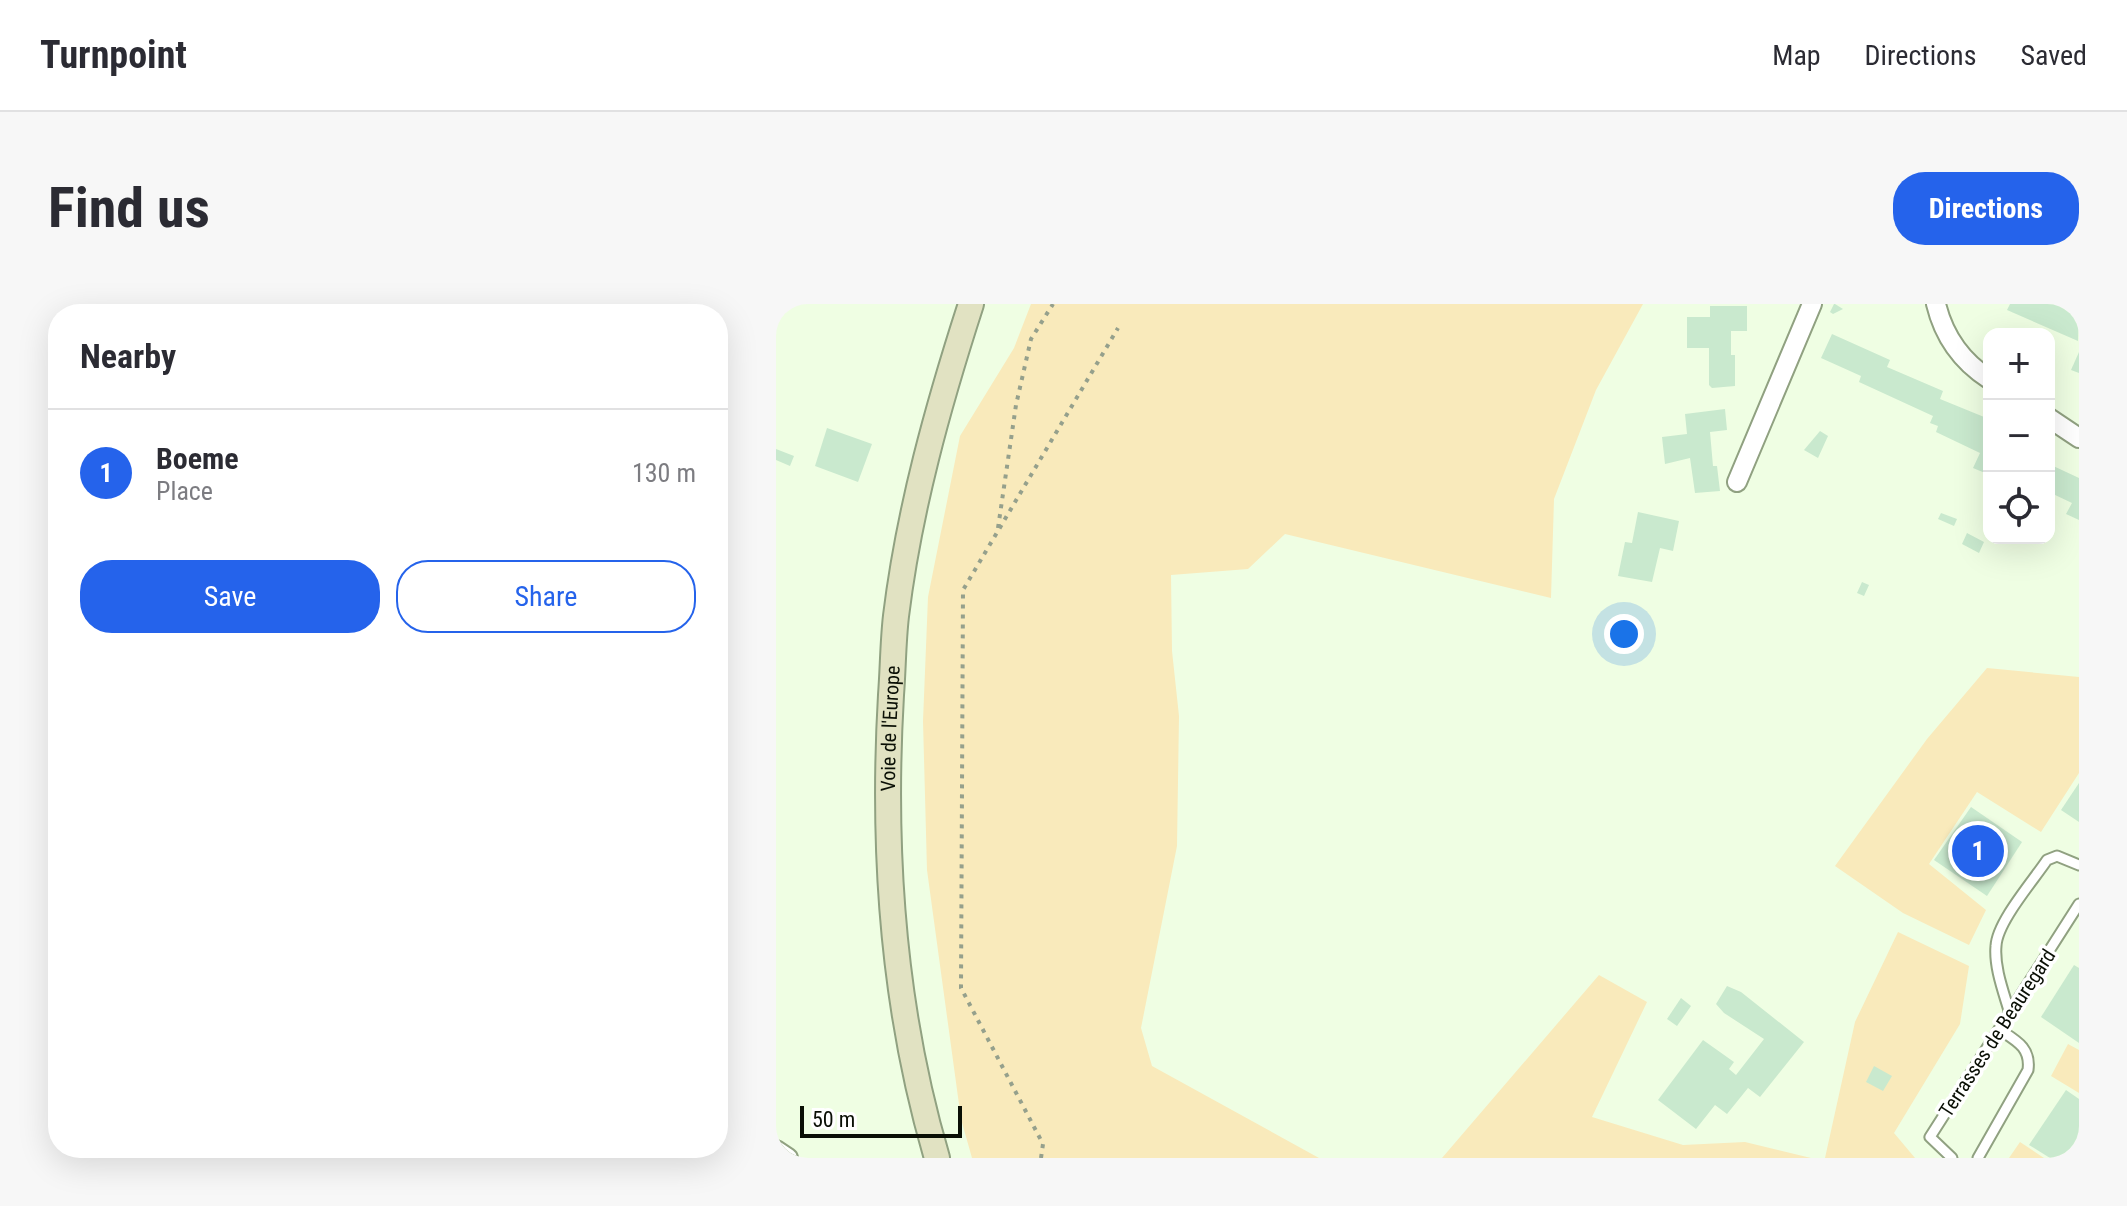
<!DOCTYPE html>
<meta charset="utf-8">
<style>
:root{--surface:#fff;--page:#f7f7f7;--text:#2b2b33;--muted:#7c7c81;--line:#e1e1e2;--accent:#2563eb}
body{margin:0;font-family:"Roboto Condensed",sans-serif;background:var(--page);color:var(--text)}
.controls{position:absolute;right:24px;top:24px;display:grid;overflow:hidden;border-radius:16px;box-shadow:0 8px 32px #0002}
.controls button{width:72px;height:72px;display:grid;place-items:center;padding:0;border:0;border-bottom:2px solid var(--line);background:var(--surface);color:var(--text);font:40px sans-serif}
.scale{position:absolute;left:24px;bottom:20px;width:162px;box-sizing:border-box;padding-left:8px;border:4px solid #0a0f05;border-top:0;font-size:22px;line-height:28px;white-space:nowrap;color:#0a0f05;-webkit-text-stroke:6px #fff;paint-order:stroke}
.you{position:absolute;left:848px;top:330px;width:28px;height:28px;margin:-20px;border:6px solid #fff;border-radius:50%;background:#1a73e8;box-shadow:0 0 0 12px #1a73e833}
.badge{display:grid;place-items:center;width:52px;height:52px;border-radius:50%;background:var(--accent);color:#fff;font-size:26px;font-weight:700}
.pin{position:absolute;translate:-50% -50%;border:4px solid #fff;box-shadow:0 2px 8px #0006}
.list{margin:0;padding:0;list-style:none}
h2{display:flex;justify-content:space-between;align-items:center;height:104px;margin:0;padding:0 32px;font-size:34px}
h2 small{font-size:26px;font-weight:400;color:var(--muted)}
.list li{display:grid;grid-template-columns:52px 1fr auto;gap:24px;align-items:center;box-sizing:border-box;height:128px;padding:0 32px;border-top:2px solid var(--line)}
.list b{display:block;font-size:30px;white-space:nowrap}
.list p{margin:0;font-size:26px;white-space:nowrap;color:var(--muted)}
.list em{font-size:26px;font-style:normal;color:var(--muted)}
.actions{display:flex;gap:16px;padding:24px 32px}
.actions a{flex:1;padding:18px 0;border:2px solid var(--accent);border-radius:32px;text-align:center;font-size:28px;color:var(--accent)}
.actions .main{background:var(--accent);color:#fff}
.icon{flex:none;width:44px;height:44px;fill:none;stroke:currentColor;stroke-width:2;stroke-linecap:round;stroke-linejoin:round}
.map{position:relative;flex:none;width:1303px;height:854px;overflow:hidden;border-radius:32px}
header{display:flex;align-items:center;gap:48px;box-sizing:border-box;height:112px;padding:0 40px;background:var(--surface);border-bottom:2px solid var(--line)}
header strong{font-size:38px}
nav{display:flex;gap:44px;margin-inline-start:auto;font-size:28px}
.intro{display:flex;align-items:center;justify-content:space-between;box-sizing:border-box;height:192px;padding:0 48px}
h1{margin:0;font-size:56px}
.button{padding:20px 36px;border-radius:32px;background:var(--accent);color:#fff;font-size:28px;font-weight:700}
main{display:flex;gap:48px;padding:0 48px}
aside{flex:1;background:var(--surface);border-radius:32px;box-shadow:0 8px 32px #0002}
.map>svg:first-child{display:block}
.green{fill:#f9eabb}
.building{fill:#c9e9ce}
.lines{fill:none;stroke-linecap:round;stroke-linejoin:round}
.lane-casing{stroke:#90a181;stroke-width:13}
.street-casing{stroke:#90a181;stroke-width:22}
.secondary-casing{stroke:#90a181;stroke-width:28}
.path{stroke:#95a08c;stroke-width:4;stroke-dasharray:4 6;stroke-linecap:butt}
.lane{stroke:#fff;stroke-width:9}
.street{stroke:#fff;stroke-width:18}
.secondary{stroke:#e1e2c2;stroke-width:24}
.labels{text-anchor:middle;stroke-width:7;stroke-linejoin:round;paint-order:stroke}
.street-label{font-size:20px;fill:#0a0f05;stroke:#fff}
</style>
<header>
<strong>Turnpoint</strong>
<nav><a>Map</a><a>Directions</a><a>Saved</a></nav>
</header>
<div class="intro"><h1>Find us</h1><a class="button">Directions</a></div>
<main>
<aside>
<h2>Nearby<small></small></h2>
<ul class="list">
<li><span class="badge">1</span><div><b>Boeme</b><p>Place</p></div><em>130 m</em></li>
</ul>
<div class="actions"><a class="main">Save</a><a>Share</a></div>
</aside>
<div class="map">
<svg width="1303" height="854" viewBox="0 0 1303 854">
<rect width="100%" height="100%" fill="#effee3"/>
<!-- green -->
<g class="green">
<path d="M255,0H867L820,86L778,195L775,294L509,230L472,265L395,271L396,347L403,412L401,542L365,724L376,762L543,854H196L185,815L151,566L147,417L152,293L184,132L238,44Z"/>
<path d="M1211,364L1303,373V469L1265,528L1201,488L1153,560L1210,606L1193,641L1127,609L1059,562L1151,435Z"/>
<path d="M1122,628L1193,662L1184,720L1118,829L1139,854H1049L1079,718Z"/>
<path d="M823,671L871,698L816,813L907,841L969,838L1035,854H666Z"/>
<path d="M1292,740L1303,746V789L1275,772Z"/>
<path d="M1244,838L1268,854H1233Z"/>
</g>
<!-- building -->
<g class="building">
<path d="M1058,0H1059L1067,5L1057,10L1054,8Z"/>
<path d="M1234,0H1284L1303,9L1302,37L1231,6Z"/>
<path d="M934,2H971V27H955V51H959V82L936,84L933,81V44H911V13H934Z"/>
<path d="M1056,30L1114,56L1111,63L1167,87L1164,95L1213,115V160L1209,169L1197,164L1204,149L1160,128L1162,122L1154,119L1157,112L1083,78L1085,72L1045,54Z"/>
<path d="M1303,48V69L1295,66Z"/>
<path d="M949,105L951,126L934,128L937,162H941L944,187L919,189L914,154L889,160L886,133L911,130L909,110Z"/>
<path d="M51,124L96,140L82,178L39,162Z"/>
<path d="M1044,127L1052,132L1042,154L1028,146Z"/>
<path d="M0,145L18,152L14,162L0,156Z"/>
<path d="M1273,160L1303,174V216L1290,210L1296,199L1277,190L1273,199Z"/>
<path d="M862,208L903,217L897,247L884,244L876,278L842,272L849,238L856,239Z"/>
<path d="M1165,209L1181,215L1178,222L1162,215Z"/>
<path d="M1191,229L1208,238L1203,249L1186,240Z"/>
<path d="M1086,278L1093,281L1088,292L1081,289Z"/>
<path d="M1303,479V518L1285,506Z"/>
<path d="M1195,503L1246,538L1211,592L1158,556Z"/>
<path d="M1298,661L1303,664V739L1265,713Z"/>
<path d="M951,682L965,688L1028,738L984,793L972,784L951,810L939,801L920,825L882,796L927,736L958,758L953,765L960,771L988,735L948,709L940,700Z"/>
<path d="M905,694L915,702L901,722L891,715Z"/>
<path d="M1098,762L1116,772L1107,787L1090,778Z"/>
<path d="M1290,786L1303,795V854H1274L1253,841Z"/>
</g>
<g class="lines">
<defs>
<g id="lane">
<path d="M1234,710C1228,689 1218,664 1220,642C1221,618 1257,577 1271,556L1281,552L1303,561"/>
<path d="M1176,854L1154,833L1303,600"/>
<path d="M1202,854L1252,766C1255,744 1241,737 1224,726"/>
</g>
<g id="street">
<path d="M1160,0C1168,33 1185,57 1213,75"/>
<path d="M1273,114L1303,134"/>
<path d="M961,178L1036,0"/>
<path d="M0,846L12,854"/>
</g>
<g id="secondary">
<path id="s1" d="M161,854C117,705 106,545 115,391C117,365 117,338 120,312C133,206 162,102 195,0"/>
</g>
</defs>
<!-- lane casing -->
<use href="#lane" class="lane-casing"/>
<!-- street casing -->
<use href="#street" class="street-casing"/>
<!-- secondary casing -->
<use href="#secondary" class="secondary-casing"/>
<!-- path -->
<g class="path">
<path d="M222,224L240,101L255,35L277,0"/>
<path d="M265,854L267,840L185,684L187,286L342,24"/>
</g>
<!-- lane -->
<use href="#lane" class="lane"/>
<!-- street -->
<use href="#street" class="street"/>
<!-- secondary -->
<use href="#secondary" class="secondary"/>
</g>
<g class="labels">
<!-- street labels -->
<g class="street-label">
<text dy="7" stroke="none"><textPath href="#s1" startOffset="434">Voie de l'Europe</textPath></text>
<text transform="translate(1221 729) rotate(-57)" y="7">Terrasses de Beauregard</text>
</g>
</g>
</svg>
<div class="controls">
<button>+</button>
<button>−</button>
<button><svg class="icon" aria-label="locate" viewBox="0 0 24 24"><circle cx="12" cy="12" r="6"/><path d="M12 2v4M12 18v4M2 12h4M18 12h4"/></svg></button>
</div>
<div class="scale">50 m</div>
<div class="you"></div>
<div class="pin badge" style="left:1202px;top:547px">1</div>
</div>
</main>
